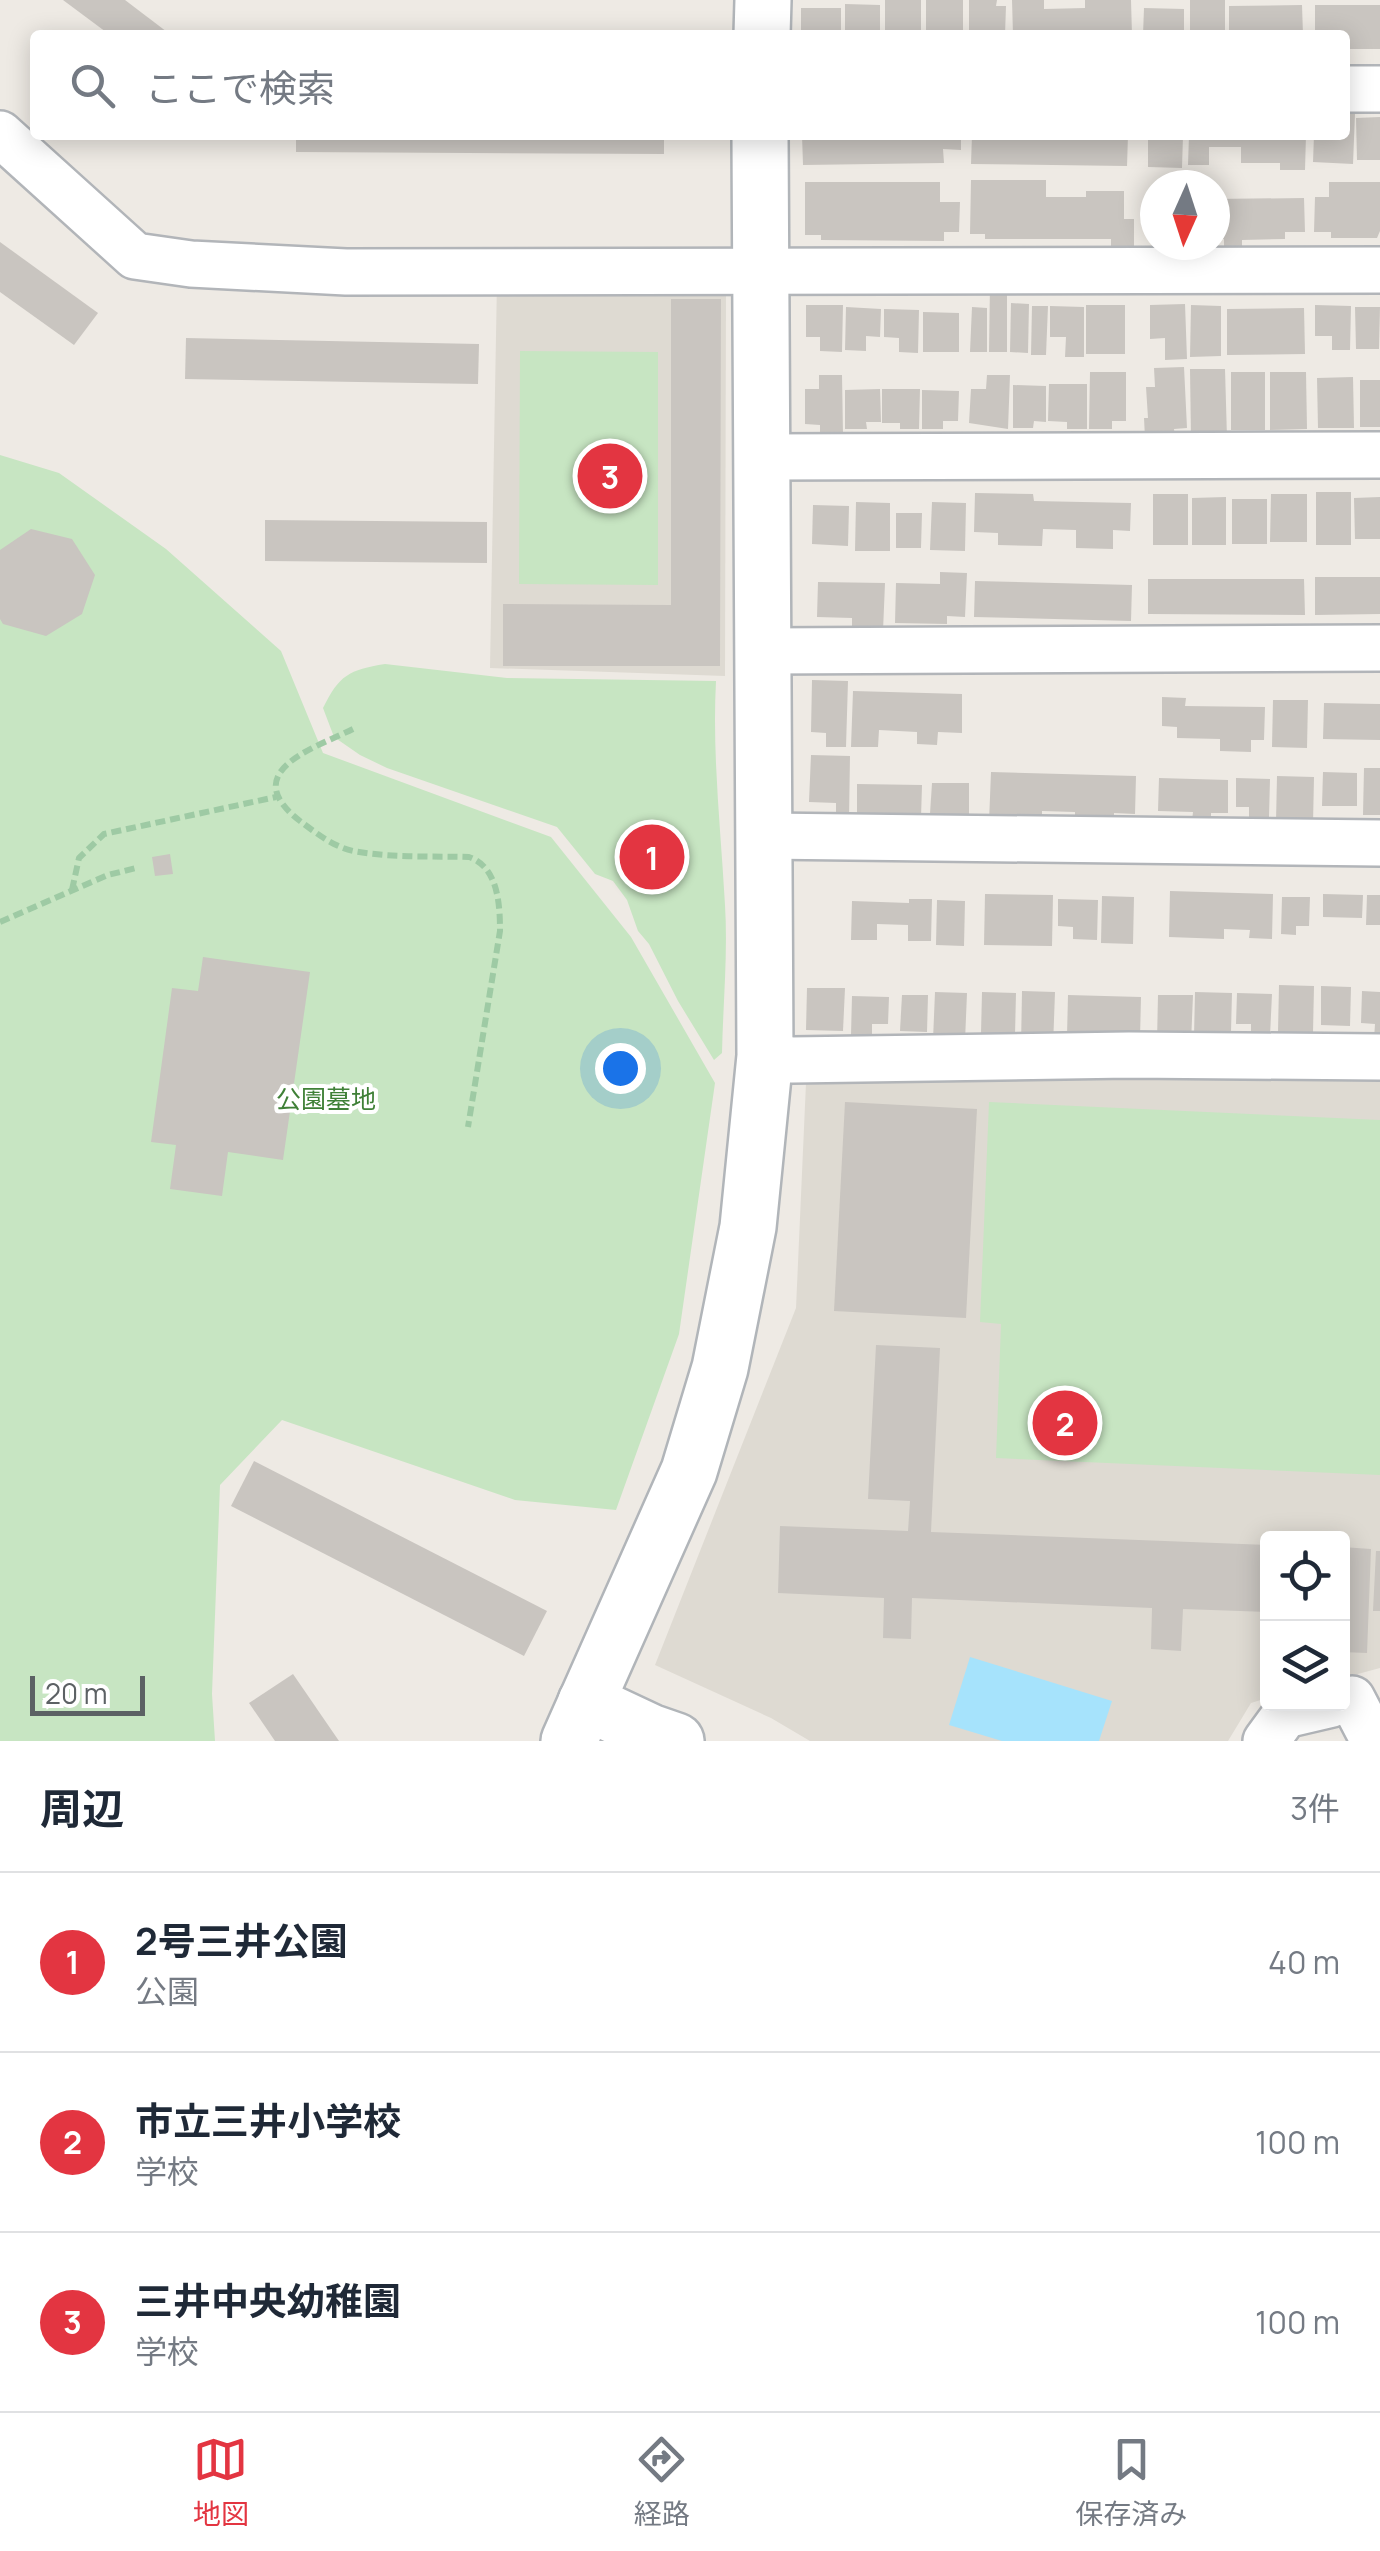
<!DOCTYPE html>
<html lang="ja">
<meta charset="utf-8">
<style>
:root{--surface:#fff;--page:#f2f2f3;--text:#1f2937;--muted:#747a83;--line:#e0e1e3;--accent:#e33541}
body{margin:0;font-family:Manrope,"Noto Sans JP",sans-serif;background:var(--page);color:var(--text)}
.controls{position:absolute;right:30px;bottom:30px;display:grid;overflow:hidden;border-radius:10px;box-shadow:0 5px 25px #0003}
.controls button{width:90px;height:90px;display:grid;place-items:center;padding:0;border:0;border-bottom:2px solid var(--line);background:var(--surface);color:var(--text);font:50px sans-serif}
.compass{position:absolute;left:1140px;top:170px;width:90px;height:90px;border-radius:50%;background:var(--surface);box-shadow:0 5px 25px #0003;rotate:183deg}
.scale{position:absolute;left:30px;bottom:25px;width:115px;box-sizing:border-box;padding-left:10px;border:5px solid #5c6164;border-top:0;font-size:28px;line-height:35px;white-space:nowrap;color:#5c6164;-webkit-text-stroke:8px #fff;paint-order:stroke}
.you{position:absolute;left:620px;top:1068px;width:35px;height:35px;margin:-25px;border:8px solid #fff;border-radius:50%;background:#1a73e8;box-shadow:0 0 0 15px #1a73e833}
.badge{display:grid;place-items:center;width:65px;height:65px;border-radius:50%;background:var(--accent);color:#fff;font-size:32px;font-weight:700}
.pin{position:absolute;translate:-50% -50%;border:5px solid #fff;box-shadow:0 2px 10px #0006}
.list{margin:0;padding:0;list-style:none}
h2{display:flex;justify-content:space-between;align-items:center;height:130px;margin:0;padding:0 40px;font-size:42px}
h2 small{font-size:32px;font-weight:400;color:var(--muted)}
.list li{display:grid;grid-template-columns:65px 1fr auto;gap:30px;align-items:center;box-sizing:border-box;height:180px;padding:0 40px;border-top:2px solid var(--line)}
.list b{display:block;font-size:38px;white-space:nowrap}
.list p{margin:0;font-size:32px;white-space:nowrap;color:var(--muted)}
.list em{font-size:32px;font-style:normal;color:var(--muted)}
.icon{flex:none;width:55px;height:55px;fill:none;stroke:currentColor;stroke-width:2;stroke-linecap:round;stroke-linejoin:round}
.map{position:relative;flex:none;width:1380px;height:1741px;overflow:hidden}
.search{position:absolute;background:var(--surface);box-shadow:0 5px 25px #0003;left:30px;right:30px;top:30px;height:110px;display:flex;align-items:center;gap:25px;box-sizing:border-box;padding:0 35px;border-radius:10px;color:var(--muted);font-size:38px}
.sheet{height:670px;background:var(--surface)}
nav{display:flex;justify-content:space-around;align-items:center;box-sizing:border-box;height:140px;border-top:2px solid var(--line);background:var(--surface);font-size:28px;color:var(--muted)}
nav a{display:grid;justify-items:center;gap:5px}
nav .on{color:var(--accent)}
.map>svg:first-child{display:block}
.education{fill:#dedad2}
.green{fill:#c7e5c2}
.water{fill:#a6e3fc}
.building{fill:#c9c5c0}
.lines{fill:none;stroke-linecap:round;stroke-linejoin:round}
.street-casing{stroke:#b2b5b9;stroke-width:50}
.secondary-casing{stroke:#b1b5b9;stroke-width:60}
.path{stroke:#9ecaa4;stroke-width:6;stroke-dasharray:10 5;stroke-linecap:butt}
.street{stroke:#fff;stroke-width:45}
.secondary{stroke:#fff;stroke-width:55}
.labels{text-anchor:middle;stroke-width:8;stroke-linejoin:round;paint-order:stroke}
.park-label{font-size:25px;fill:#3f8037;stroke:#fff}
</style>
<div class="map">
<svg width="1380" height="1741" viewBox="0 0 1380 1741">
<rect width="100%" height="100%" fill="#eeeae4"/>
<!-- education -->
<g class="education">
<path d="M497,281L726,285L725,676L490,668Z"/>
<path d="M1380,1075V1668L1343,1678L1342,1538H1268L1267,1698L1251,1703L1228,1741H810L771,1718L655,1665L796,1308L806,1083Z"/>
</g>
<!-- green -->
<g class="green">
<path d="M520,351L658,352V585L519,584Z"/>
<path d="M0,455L59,473L166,549L281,651L323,753L551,837L631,937L715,1083L679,1334L616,1510L515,1500L282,1420L220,1485L212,1694L215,1741H0Z"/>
<path d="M385,664L507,678L716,681C712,755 721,831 725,905C728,954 723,1004 722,1053L714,1060L678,1001L649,944L638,931L627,900L613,881L595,874L557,827L387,768L360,755L334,737L323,708C339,675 349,670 385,664Z"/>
<path d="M989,1102L1380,1120V1475L996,1458L1001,1324L980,1322Z"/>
</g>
<!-- water -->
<path class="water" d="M970,1657L1112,1701L1099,1741H1002L949,1725Z"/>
<!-- building -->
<g class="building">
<path d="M63,0H125L171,35H110Z"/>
<rect x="885" y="0" width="36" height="35"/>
<rect x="926" y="0" width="37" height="35"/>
<path d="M969,0H997L996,6H1006L1005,35H969Z"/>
<path d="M1012,0H1044V9L1085,8V0H1131L1132,35H1013Z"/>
<rect x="1190" y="0" width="35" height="35"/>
<path d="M845,4L880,5V35H845Z"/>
<path d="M1302,5L1303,35H1229V6Z"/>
<path d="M1315,5H1380V49H1345V35H1315Z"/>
<rect x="801" y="8" width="40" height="27"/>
<path d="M1144,8L1184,9V35H1143Z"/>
<path d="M1345,113L1355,114L1353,164L1313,162L1314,135H1345Z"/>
<path d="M1380,117V160H1357L1356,118Z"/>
<path d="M296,135H664V154L296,152Z"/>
<path d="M802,135H961V150L943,149L944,163L803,165Z"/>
<path d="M972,135H1128L1127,166L971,164Z"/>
<path d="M1148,135H1183L1182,168L1148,167Z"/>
<path d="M1189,135H1306L1305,170H1280V163H1241V147H1209V165H1188Z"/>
<path d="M971,180H1046V197H1086V191H1124V219H1134V251L1111,250V239H985V234H970Z"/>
<path d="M805,182H940V202H960L959,232H944V241L821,240V235H805Z"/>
<path d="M1329,182H1380V231L1377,238H1331V232H1314L1315,197H1329Z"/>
<path d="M1304,198L1305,232H1285V239L1242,240V249L1224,250V239H1215V199Z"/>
<path d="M1148,200H1155V231H1149Z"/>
<path d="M0,242L98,313L74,345L0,292Z"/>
<path d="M990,285H1007V352H989Z"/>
<path d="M671,299H721L720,666H503V604L671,605Z"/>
<path d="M1011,303L1029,304L1028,353L1010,352Z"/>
<path d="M1185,304L1187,359L1165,360V338L1150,339V305Z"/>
<path d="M806,305H843L842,352L820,351V337H806Z"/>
<rect x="1086" y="305" width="39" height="49"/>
<path d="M1191,305L1221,306V356L1190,357Z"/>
<path d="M1315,305L1351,306L1350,350H1332V336H1315Z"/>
<path d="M1032,306H1048L1046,355H1031Z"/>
<path d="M1050,306L1084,307V357H1065L1066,337H1050Z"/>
<path d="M846,307L881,309L880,337L866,336V351L845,350Z"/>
<path d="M972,307L987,308V352H970Z"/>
<path d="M1355,307H1380L1379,349H1356Z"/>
<path d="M1304,308L1305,354L1227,355V309Z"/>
<path d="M884,309L919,310L918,353L899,352V338L884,337Z"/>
<path d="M923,312L959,313V352H923Z"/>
<path d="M186,338L479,344L478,384L185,379Z"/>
<path d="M1184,367L1187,428L1174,429L1175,437L1145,438L1144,418H1148L1146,387H1155L1154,368Z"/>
<path d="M1190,369H1225L1227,438H1191Z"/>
<path d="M1090,372H1126V421H1112V429H1089Z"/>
<rect x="1231" y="372" width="34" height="58"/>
<path d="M1270,372H1306L1307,429L1270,430Z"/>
<path d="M819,375H842L843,435L820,436V425L805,424V389H819Z"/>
<path d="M987,375H1010L1008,429L969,423L971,389H986Z"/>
<path d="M1353,377L1354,428H1318L1317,378Z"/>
<rect x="1360" y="380" width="20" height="47"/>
<path d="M1049,384H1087V429H1067V422L1048,421Z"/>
<path d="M1013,385L1046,386V422L1034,421L1033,428H1013Z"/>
<path d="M880,389L881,422H866L867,429H845V390Z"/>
<path d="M882,389H920L919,429H900V423H882Z"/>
<path d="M922,390L959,391L958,421H943V429H922Z"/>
<rect x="1316" y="492" width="35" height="53"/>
<path d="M975,493L1033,494L1034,501L1131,503L1130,531L1113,530V549L1076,548V530L1043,529L1042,546L998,545V533L974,532Z"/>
<rect x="1153" y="494" width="35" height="51"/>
<path d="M1271,494H1307V542H1270Z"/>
<path d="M1226,497V545H1192V498Z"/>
<path d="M1380,497V539H1355L1354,498Z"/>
<rect x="1232" y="499" width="35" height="45"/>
<path d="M856,502L890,503V551H855Z"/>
<path d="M932,502L966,503L965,551L930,550Z"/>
<path d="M813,505L849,506L848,546L812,544Z"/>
<path d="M896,513H922L921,548H896Z"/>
<path d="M265,520L487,522V563L265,561Z"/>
<path d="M31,529L72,539L95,575L82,614L46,636L3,624L0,619V550Z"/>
<path d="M940,572L967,573L965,617L947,616V624L895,623L896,583L940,584Z"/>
<path d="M1315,577H1380V614L1315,615Z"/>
<path d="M1148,579H1304L1305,615L1148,614Z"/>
<path d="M975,581L1132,585L1131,621L974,617Z"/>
<path d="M818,582L885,583L883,631H852V618L817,617Z"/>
<path d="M812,680L848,681L846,747H826V733L811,732Z"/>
<path d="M853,691L962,694V733L938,732L937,745L917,744V732L879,730L878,747H851Z"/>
<path d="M1162,697L1186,698L1185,706L1265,707L1264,740H1251V752L1220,751V739L1177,738V727L1162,726Z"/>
<path d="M1273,700H1308L1307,748L1272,747Z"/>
<path d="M1324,703L1380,704V740L1323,739Z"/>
<path d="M811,755L850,756L849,819L836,818V803L809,802Z"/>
<path d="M1364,768H1380V815H1363Z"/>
<path d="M991,772L1136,776L1135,814L1114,813V823L1075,821V812L1042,811V823L989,822Z"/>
<path d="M1323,772L1357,773V806H1322Z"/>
<path d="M1277,776L1314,777L1313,824L1276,822Z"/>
<path d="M1159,778L1228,780V813H1211V821H1192L1193,812L1158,811Z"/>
<path d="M1236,778L1270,779L1269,817H1249V807H1236Z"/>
<path d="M932,783H969V816L930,814Z"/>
<path d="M857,784L922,785L921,818L857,816Z"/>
<path d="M170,854L173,874L155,876L152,857Z"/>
<path d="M1170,891L1273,894L1272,939L1249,938L1250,930L1224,929V939L1169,937Z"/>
<path d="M985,894L1053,895L1052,946L984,945Z"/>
<path d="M1323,894L1363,895L1362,918L1323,917Z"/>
<path d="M1367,895H1380V925H1366Z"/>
<path d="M1102,896L1134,897L1133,944L1101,943Z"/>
<path d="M1282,897H1310L1309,926H1296V935L1281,934Z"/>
<path d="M909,899H932L931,941H908V925L877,924V940H851L852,901L909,903Z"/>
<path d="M1058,899L1098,900L1097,940L1073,939V927L1058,926Z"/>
<path d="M937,900L965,901L964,946L936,945Z"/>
<path d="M203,957L310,972L283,1160L228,1152L222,1196L170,1189L176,1145L151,1142L172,988L198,991Z"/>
<path d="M1279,985L1314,986L1313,1033L1278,1032Z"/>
<path d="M1321,986L1351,987L1350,1026L1321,1025Z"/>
<path d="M807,988H845L843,1031L806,1030Z"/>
<path d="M1022,991L1055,992L1053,1047H1021Z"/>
<path d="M1362,991L1380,992V1039H1374L1375,1024L1361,1023Z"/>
<path d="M935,992L967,993L965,1041L933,1040Z"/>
<path d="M982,992L1016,993L1015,1035L981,1034Z"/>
<path d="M1195,992L1232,993L1231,1032L1221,1031V1037H1194Z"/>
<path d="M1237,993L1272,994L1270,1036H1251V1024H1236Z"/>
<path d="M902,995H928L927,1032L900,1031Z"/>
<path d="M1068,995L1141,997L1140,1038L1067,1036Z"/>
<path d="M1158,995H1193L1191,1043L1157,1042Z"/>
<path d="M852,996L889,997L888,1024H872V1036L851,1035Z"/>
<path d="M845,1102L977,1109L966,1318L834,1311Z"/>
<path d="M876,1345L940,1348L931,1532L1268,1545V1612L1183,1609L1181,1651L1151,1649L1152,1608L912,1598L911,1639L883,1638L884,1598L778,1593L780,1526L908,1531L910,1501L868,1499Z"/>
<path d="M254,1461L547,1611L524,1656L231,1506Z"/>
<path d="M1342,1547L1371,1549L1367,1653L1342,1652Z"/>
<path d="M1376,1551H1380V1611H1373Z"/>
<path d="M293,1674L339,1741H275L249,1703Z"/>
</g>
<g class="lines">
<defs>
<g id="street">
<path d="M1345,89H1380"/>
<path d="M0,134L135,256L191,264L346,272L1380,270"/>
<path d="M760,457L1380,455"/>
<path d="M765,651L1380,648"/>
<path d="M765,836L1380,843"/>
<path d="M765,1056L792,1060L1129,1055L1380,1057"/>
<path d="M1342,1701L1352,1699L1374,1741"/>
<path d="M1266,1741L1285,1715L1332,1704"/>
</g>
<g id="secondary">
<path d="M762,35L763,0"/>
<path d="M586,1702L650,1732L676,1741"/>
<path d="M569,1741L689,1471L720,1368L748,1227L765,1056L760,135"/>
</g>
</defs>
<!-- street casing -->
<use href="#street" class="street-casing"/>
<!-- secondary casing -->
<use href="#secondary" class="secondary-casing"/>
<!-- path -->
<g class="path">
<path d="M353,729C312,749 237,772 300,821C316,833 334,847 353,851C391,858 431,856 469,857C498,867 500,904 500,931L468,1127"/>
<path d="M72,890L79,858L104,834L276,797"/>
<path d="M0,922L108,875L136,868"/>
</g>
<!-- street -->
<use href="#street" class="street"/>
<!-- secondary -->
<use href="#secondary" class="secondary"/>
</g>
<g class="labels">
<!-- park labels -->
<g class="park-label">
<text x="326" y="1108">公園墓地</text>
</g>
</g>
</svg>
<div class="controls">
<button><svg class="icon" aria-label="locate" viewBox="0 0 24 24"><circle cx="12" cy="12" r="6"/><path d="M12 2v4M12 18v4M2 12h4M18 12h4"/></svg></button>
<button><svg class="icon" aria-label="layers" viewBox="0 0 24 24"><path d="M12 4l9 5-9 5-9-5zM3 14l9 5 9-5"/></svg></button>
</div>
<svg class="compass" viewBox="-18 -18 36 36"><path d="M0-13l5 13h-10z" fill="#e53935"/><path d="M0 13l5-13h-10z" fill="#747a83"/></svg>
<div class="scale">20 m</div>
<div class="you"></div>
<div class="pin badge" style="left:652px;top:857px">1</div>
<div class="pin badge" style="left:1065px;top:1423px">2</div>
<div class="pin badge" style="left:610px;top:476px">3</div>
<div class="search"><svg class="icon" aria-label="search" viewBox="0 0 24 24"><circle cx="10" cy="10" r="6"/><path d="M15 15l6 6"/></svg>ここで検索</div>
</div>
<section class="sheet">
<h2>周辺<small>3件</small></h2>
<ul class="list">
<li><span class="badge">1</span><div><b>2号三井公園</b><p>公園</p></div><em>40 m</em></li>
<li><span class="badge">2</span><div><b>市立三井小学校</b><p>学校</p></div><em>100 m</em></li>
<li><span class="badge">3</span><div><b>三井中央幼稚園</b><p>学校</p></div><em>100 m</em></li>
</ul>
</section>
<nav>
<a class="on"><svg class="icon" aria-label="map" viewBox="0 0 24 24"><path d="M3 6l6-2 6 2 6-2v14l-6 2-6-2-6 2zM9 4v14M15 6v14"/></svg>地図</a>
<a><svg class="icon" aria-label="directions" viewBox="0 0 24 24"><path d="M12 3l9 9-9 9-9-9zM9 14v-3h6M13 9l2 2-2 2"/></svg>経路</a>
<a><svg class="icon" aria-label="saved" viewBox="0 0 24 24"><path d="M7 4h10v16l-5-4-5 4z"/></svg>保存済み</a>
</nav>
